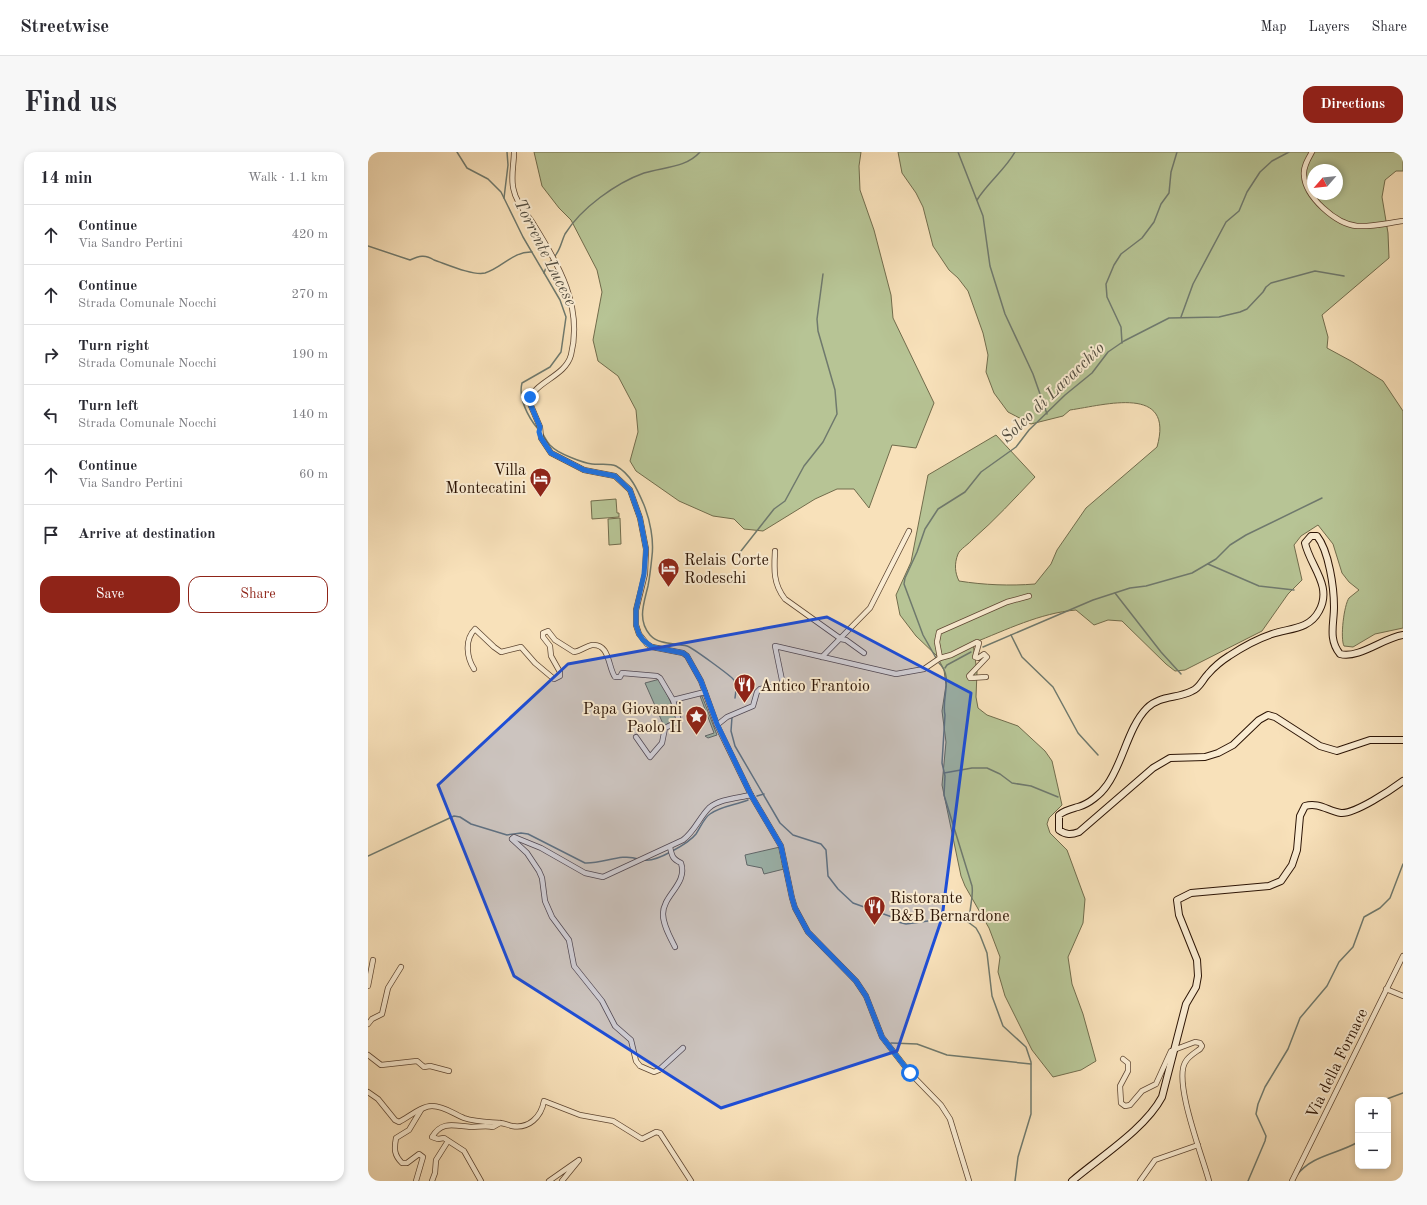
<!DOCTYPE html>
<meta charset="utf-8">
<style>
:root{--surface:#fff;--page:#f7f7f7;--text:#2b2b33;--muted:#7c7c81;--line:#e1e1e2;--accent:#8f2418}
body{margin:0;font-family:"Old Standard TT",serif;background:var(--page);color:var(--text)}
.controls{position:absolute;right:12px;bottom:12px;display:grid;overflow:hidden;border-radius:8px;box-shadow:0 2px 6px #0003}
.controls button{width:36px;height:36px;display:grid;place-items:center;padding:0;border:0;border-bottom:1px solid var(--line);background:var(--surface);color:var(--text);font:20px sans-serif}
.compass{position:absolute;left:939px;top:12px;width:36px;height:36px;border-radius:50%;background:var(--surface);box-shadow:0 2px 6px #0003;rotate:242deg}
.stop{position:absolute;width:12px;height:12px;margin:-9px;border:3px solid #1a73e8;border-radius:50%;background:#fff}
.stop.end{background:#1a73e8;border-color:#fff;box-shadow:0 1px 4px #0008}
.list{margin:0;padding:0;list-style:none}
h2{display:flex;justify-content:space-between;align-items:center;height:52px;margin:0;padding:0 16px;font-size:17px}
h2 small{font-size:13px;font-weight:400;color:var(--muted)}
.list li{display:grid;grid-template-columns:26px 1fr auto;gap:12px;align-items:center;box-sizing:border-box;height:60px;padding:0 16px;border-top:1px solid var(--line)}
.list b{display:block;font-size:15px;white-space:nowrap}
.list p{margin:0;font-size:13px;white-space:nowrap;color:var(--muted)}
.list em{font-size:13px;font-style:normal;color:var(--muted)}
.actions{display:flex;gap:8px;padding:12px 16px}
.actions a{flex:1;padding:9px 0;border:1px solid var(--accent);border-radius:12px;text-align:center;font-size:14px;color:var(--accent)}
.actions .main{background:var(--accent);color:#fff}
.icon{flex:none;width:22px;height:22px;fill:none;stroke:currentColor;stroke-width:2;stroke-linecap:round;stroke-linejoin:round}
.map{position:relative;flex:none;width:1035px;height:1029px;overflow:hidden;border-radius:12px}
header{display:flex;align-items:center;gap:24px;box-sizing:border-box;height:56px;padding:0 20px;background:var(--surface);border-bottom:1px solid var(--line)}
header strong{font-size:19px}
nav{display:flex;gap:22px;margin-inline-start:auto;font-size:14px}
.intro{display:flex;align-items:center;justify-content:space-between;box-sizing:border-box;height:96px;padding:0 24px}
h1{margin:0;font-size:28px}
.button{padding:10px 18px;border-radius:12px;background:var(--accent);color:#fff;font-size:14px;font-weight:700}
main{display:flex;gap:24px;padding:0 24px}
aside{flex:1;background:var(--surface);border-radius:12px;box-shadow:0 2px 6px #0003}
.map>svg:first-child{display:block}
.green{fill:#b7c495;stroke:#716c4c;fill-rule:evenodd}
.lines{fill:none;stroke-linecap:round;stroke-linejoin:round}
.stream{stroke:#6f796d;stroke-width:1.5}
.minor-casing{stroke:#5e4632;stroke-width:6}
.secondary-casing{stroke:#2b1304;stroke-width:8}
.minor{stroke:#faecd2;stroke-width:4.5}
.secondary{stroke:#faecd2;stroke-width:6}
.route{stroke:#1a73e8;stroke-width:5}
.marked{fill:#1d4ed8;fill-opacity:0.2;stroke:#1d4ed8;stroke-width:3;stroke-linejoin:round}
.labels{text-anchor:middle;stroke-width:4;stroke-linejoin:round;paint-order:stroke}
.poi-label{font-size:16px;fill:#2b1304;stroke:#faecd2;text-anchor:start}
.street-label{font-size:16px;fill:#2b1304;stroke:#faecd2}
.water-label{font-size:17px;font-style:italic;fill:#534e41;stroke:#faecd2}
</style>
<header>
<strong>Streetwise</strong>
<nav><a>Map</a><a>Layers</a><a>Share</a></nav>
</header>
<div class="intro"><h1>Find us</h1><a class="button">Directions</a></div>
<main>
<aside>
<h2>14 min<small>Walk · 1.1 km</small></h2>
<ul class="list">
<li><svg class="icon" aria-label="ahead" viewBox="0 0 24 24"><path d="M12 20V5M6 11l6-6 6 6"/></svg><div><b>Continue</b><p>Via Sandro Pertini</p></div><em>420 m</em></li>
<li><svg class="icon" aria-label="ahead" viewBox="0 0 24 24"><path d="M12 20V5M6 11l6-6 6 6"/></svg><div><b>Continue</b><p>Strada Comunale Nocchi</p></div><em>270 m</em></li>
<li><svg class="icon" aria-label="right" viewBox="0 0 24 24"><path d="M7 20v-9h11M14 6l5 5-5 5"/></svg><div><b>Turn right</b><p>Strada Comunale Nocchi</p></div><em>190 m</em></li>
<li><svg class="icon" aria-label="left" viewBox="0 0 24 24"><path d="M17 20v-9H6M10 6l-5 5 5 5"/></svg><div><b>Turn left</b><p>Strada Comunale Nocchi</p></div><em>140 m</em></li>
<li><svg class="icon" aria-label="ahead" viewBox="0 0 24 24"><path d="M12 20V5M6 11l6-6 6 6"/></svg><div><b>Continue</b><p>Via Sandro Pertini</p></div><em>60 m</em></li>
<li><svg class="icon" aria-label="arrive" viewBox="0 0 24 24"><path d="M6 21V4h12l-3 4 3 4H6"/></svg><div><b>Arrive at destination</b></div></li>
</ul>
<div class="actions"><a class="main">Save</a><a>Share</a></div>
</aside>
<div class="map">
<svg width="1035" height="1029" viewBox="0 0 1035 1029">
<rect width="100%" height="100%" fill="#f8e1ba"/>
<filter id="stains"><feTurbulence type="fractalNoise" baseFrequency=".005" numOctaves="4"/><feColorMatrix values="0 0 0 0 .2 0 0 0 0 .09 0 0 0 0 .02 0 0 0 .5 -.17"/></filter>
<radialGradient id="worn" r=".72"><stop offset=".6" stop-color="#630" stop-opacity="0"/><stop offset="1" stop-color="#630" stop-opacity=".3"/></radialGradient>
<!-- green -->
<g class="green">
<path d="M166,0H493L491,14L492,38L506,78L523,143L525,166L566,251L548,296L524,293L501,356L486,337H469L447,347L395,379L376,377L366,367L345,364L311,349L268,319L262,309L270,280L268,258L250,224L230,209L225,188L234,140L229,118L203,68L191,56L174,34Z"/>
<path d="M530,0H1035V19H1028L1017,28L1014,45L1020,81L1021,106L954,163L960,185L959,196L983,209L1015,229L1035,259V476L1007,482L985,495L976,494C972,486 976,453 981,446C984,443 988,441 991,438L981,430L974,421L965,392L950,373L933,384L926,393L934,428L920,442L894,479L817,518L807,519L798,512L754,469L740,468L726,473L708,458C672,461 638,478 605,491L609,520L608,545L610,556L619,563L650,574L677,599L684,609L694,653L681,666L679,672L682,681L699,698L717,747L715,771L700,805L704,832L715,862L728,909L713,918L685,925L664,898L637,844L630,820L632,805L621,776L597,734L593,724L574,633L578,590L574,559L578,533L576,518L569,504L548,484L532,463L528,443L543,410L560,323L628,283L667,325C646,347 627,368 605,387C601,392 592,397 590,402C586,412 587,421 591,429C616,433 642,434 667,432L683,412L689,398L718,356L789,295C807,232 737,253 702,258L695,264L663,272L640,260L626,241L618,220L620,203L615,181L600,139L590,126L581,118L565,94L555,55L548,41L534,21ZM945,18H969V42H945Z"/>
<path d="M248,347L249,361H251V365L224,367L223,349Z"/>
<path d="M252,366L253,392L241,393L240,367Z"/>
<path d="M292,527L310,566L296,574L277,531Z"/>
<path d="M332,544H334L349,583L340,586L337,584L346,581Z"/>
<path d="M412,695L416,711L414,712L416,717L396,722L394,716L379,713L377,703Z"/>
</g>
<g class="lines">
<!-- stream -->
<g class="stream">
<path d="M89,0L99,16L120,27L133,40L155,85L192,148L198,165L193,200L182,215L154,231C150,246 160,265 170,277"/>
<path d="M590,0L615,64L622,114L637,162L665,222L679,262"/>
<path d="M136,46L140,13L139,0"/>
<path d="M609,48C620,30 637,18 647,0"/>
<path d="M0,94L42,108C51,104 57,102 66,108C78,112 105,124 117,121C134,116 145,99 164,100"/>
<path d="M176,121C180,108 184,110 189,101C193,95 194,88 197,82C213,56 248,31 276,21C295,15 318,16 332,0"/>
<path d="M813,165L825,132L858,70L871,59L879,40L892,20L904,9L921,0"/>
<path d="M754,191L753,175L739,145L738,132L746,113L753,102L774,86L786,70L793,52L801,41L803,20L809,0"/>
<path d="M174,281C177,285 179,291 183,294C189,301 215,311 224,312C232,313 242,311 248,314C263,322 270,339 276,353C282,368 286,388 284,404C283,414 282,424 280,434C276,451 269,468 282,483C291,493 307,491 319,494C325,496 363,524 366,528C369,533 368,540 367,546"/>
<path d="M373,399L406,357L417,349L436,314L455,290L469,262L467,238L450,179L449,167L455,122"/>
<path d="M840,412L891,434L926,438"/>
<path d="M747,441L793,500L813,522"/>
<path d="M643,483L654,505L685,535L710,581L730,603"/>
<path d="M615,495L725,448L762,436L778,434L824,421L848,407L862,393L878,383L954,346"/>
<path d="M568,506L555,483L536,432L537,426L549,400L557,377L570,357L597,340L613,320L648,295L661,278L697,243L724,221L740,200L756,189L801,166L851,165L872,160L879,157L895,140L898,135L903,131L947,119L976,124"/>
<path d="M571,511C586,525 573,546 577,563L574,611L577,624L576,643L604,734C606,746 600,758 602,771"/>
<path d="M577,516L579,513L603,500"/>
<path d="M364,565L363,579L367,594L412,671L425,683L453,692L458,698L460,724L470,737L485,751L524,765L530,770L538,772L560,769L596,767L608,776L612,783L619,801L624,844L635,874L658,895L663,910V962L650,1005L647,1029"/>
<path d="M576,621L604,616H619L632,622L644,631L663,634L690,645"/>
<path d="M389,644L396,642"/>
<path d="M0,704L86,664L92,665L103,672L139,683L153,681L160,682L217,711C235,712 253,701 270,707"/>
<path d="M276,708C287,711 321,691 328,682C332,676 336,666 342,662C353,654 368,653 380,648"/>
<path d="M523,891L549,892L579,903L663,912"/>
<path d="M1016,948L1035,941"/>
<path d="M929,1023C944,1003 970,1002 990,990"/>
<path d="M880,1029L897,989L898,984L888,962L890,952L897,935L920,897L932,866L959,834L971,810L985,795L996,765L1012,756L1022,746L1035,712"/>
</g>
<defs>
<g id="minor">
<path d="M146,0C146,13 142,27 146,39C148,51 160,63 166,73C191,113 215,155 203,203C197,225 167,229 161,249L172,275L173,286L183,301L216,318L247,324L262,338L272,366L278,397L277,422L268,458V473L271,482L279,492L284,495L315,501L319,504L333,529L349,573L383,643L413,694L424,746L427,756L440,780L488,829L498,844L514,885L542,921L573,953L582,967L601,1029"/>
<path d="M944,0C940,7 935,15 936,23C937,45 968,72 989,74C1004,75 1020,71 1035,69"/>
<path d="M407,399C406,417 405,432 417,447L473,487L478,488L496,501"/>
<path d="M454,505L502,456L541,379"/>
<path d="M572,506L569,490L571,480L639,450L661,444"/>
<path d="M106,517C99,506 96,488 107,477L126,495L133,500L153,495L167,511L186,527L192,524V520L183,504L182,494L175,485V481L180,479L187,488L206,500C213,499 218,494 224,493C242,491 240,516 247,525H252L254,521L289,524L292,526L305,548L311,569L297,576L294,591L282,605L268,585"/>
<path d="M305,548L337,540"/>
<path d="M349,573L359,565L385,554L389,540L392,537L415,533L407,494L528,522L556,517L572,506L583,503L609,490L611,491L607,505L610,506L616,502L619,505L601,524L602,526L618,525"/>
<path d="M144,687L159,701L171,719L174,726L177,749L184,765L201,788L206,814L234,849L247,874L263,888L268,909L272,914L286,920L291,918L315,896"/>
<path d="M144,687L146,685L173,696L217,721L235,725L315,688C327,679 331,666 341,656C351,647 370,646 383,643"/>
<path d="M302,695C304,705 305,707 313,711C320,732 295,743 295,762C295,773 302,785 307,795"/>
<path d="M0,834L5,808"/>
<path d="M1018,837L1035,844"/>
<path d="M0,872L4,867L14,862L20,836L33,815"/>
<path d="M0,903L13,913L49,909L56,915L62,914L81,919"/>
<path d="M755,907L760,911V919L752,934L753,951L757,954L762,953L774,939L788,932L803,899L827,890L832,891L834,894L832,897C828,900 821,904 818,909C804,927 835,1006 841,1029"/>
<path d="M0,940L10,947L27,968L31,970C41,965 53,954 64,954C76,954 86,962 96,966C107,970 120,970 132,971C136,971 140,973 144,974C161,977 173,965 176,949L212,963L245,969L274,987L288,980L292,981L323,1029"/>
<path d="M48,1029L55,1005L51,1002L39,1011H34C26,1003 26,997 28,986L41,978L53,958"/>
<path d="M64,1029L67,1021L68,1008L80,989"/>
<path d="M113,1029L96,999L76,986L70,987L64,985C74,968 87,974 103,975C111,975 118,973 125,975L132,971"/>
<path d="M181,1029L211,1008L194,1029"/>
<path d="M772,1029L787,1008L830,993"/>
<path d="M924,1029L1035,804"/>
</g>
<g id="secondary">
<path d="M1035,483C1015,486 991,507 972,502C960,487 966,472 966,455C966,436 961,399 949,384H943L937,391C942,414 965,434 951,459C941,478 921,476 904,482C889,487 873,496 861,504C853,509 846,515 840,522C834,528 832,536 824,539C809,547 792,543 779,556C760,575 755,611 739,633C733,642 721,652 710,655C703,657 697,658 691,663V678C698,683 703,683 711,680L785,616L802,606L837,605L850,601L865,593L891,568L900,563L907,565L952,594L969,599L1002,588H1035"/>
<path d="M704,1029C732,1005 777,977 794,945L818,852L828,835L830,824L829,808L811,763L809,748L823,741L901,734L913,729L924,713L929,698L932,664L937,654C951,650 960,659 973,661C987,662 1023,638 1035,629"/>
</g>
</defs>
<!-- minor casing -->
<use href="#minor" class="minor-casing"/>
<!-- secondary casing -->
<use href="#secondary" class="secondary-casing"/>
<!-- minor -->
<use href="#minor" class="minor"/>
<!-- secondary -->
<use href="#secondary" class="secondary"/>
</g>
<g class="lines">
<!-- route -->
<path class="route" d="M162,245L161,249L172,275L171,280L173,286L183,301L216,318L247,324L262,338L272,366L278,397L276,422L268,458V473L271,482L275,488L284,495L315,501L319,504L333,529L349,572L383,643L413,694L424,746L427,756L440,780L488,829L498,844L514,885L542,921"/>
</g>
<!-- marked area -->
<path class="marked" d="M459,465L603,541L574,766L529,899L353,956L146,824L70,633L200,512Z"/>
<!-- icons -->
<defs>
<symbol id="hotel-pin" viewBox="-11 -11 22 30"><path d="M0 17L-7.5 6A9.5 9.5 0 1 1 7.5 6Z" fill="#8f2418" stroke="#faecd2"/><path d="M-6-4.5h1.5V1H6V5H4.5V3h-9V5H-6ZM-4 0a1.8 1.8 0 1 1 3.6 0ZM.5 0V-2.5h3Q6-2.5 6 0Z" fill="#fff"/></symbol>
<symbol id="restaurant-pin" viewBox="-11 -11 22 30"><path d="M0 17L-7.5 6A9.5 9.5 0 1 1 7.5 6Z" fill="#8f2418" stroke="#faecd2"/><path d="M-5-6h1v4h1v-4h1v4h1v-4h1v5L-1.5 .5V6h-2V.5L-5-1ZM5-6V6H3V1.5H1.5Q1.5-4 5-6Z" fill="#fff"/></symbol>
<symbol id="sight-pin" viewBox="-11 -11 22 30"><path d="M0 17L-7.5 6A9.5 9.5 0 1 1 7.5 6Z" fill="#8f2418" stroke="#faecd2"/><path d="M0-6L1.8-2.2L6-1.7L2.9 1.2L3.7 5.4L0 3.3L-3.7 5.4L-2.9 1.2L-6-1.7L-1.8-2.2Z" fill="#fff"/></symbol>
</defs>
<g fill-rule="evenodd">
<use href="#hotel-pin" x="160" y="314" width="25" height="34"/>
<use href="#hotel-pin" x="288" y="404" width="25" height="34"/>
<use href="#restaurant-pin" x="364" y="520" width="25" height="34"/>
<use href="#sight-pin" x="316" y="552" width="25" height="34"/>
<use href="#restaurant-pin" x="494" y="742" width="25" height="34"/>
</g>
<g class="labels">
<!-- poi labels -->
<g class="poi-label">
<text x="158" y="323" text-anchor="end">Villa<tspan x="158" dy="18">Montecatini</tspan></text>
<text x="316" y="413">Relais Corte<tspan x="316" dy="18">Rodeschi</tspan></text>
<text x="392" y="539">Antico Frantoio</text>
<text x="314" y="562" text-anchor="end">Papa Giovanni<tspan x="314" dy="18">Paolo II</tspan></text>
<text x="522" y="751">Ristorante<tspan x="522" dy="18">B&amp;B Bernardone</tspan></text>
</g>
<!-- street labels -->
<g class="street-label">
<text transform="translate(968 911) rotate(-64)" y="6">Via della Fornace</text>
</g>
<!-- water labels -->
<g class="water-label">
<text transform="translate(178 100) rotate(63)" y="6">Torrente Lucese</text>
<text transform="translate(684 240) rotate(-44)" y="6">Solco di Lavacchio</text>
</g>
</g>
<rect width="100%" height="100%" filter="url(#stains)"/>
<rect width="100%" height="100%" fill="url(#worn)"/>
</svg>
<div class="controls">
<button>+</button>
<button>−</button>
</div>
<svg class="compass" viewBox="-18 -18 36 36"><path d="M0-13l5 13h-10z" fill="#e53935"/><path d="M0 13l5-13h-10z" fill="#7c7c81"/></svg>
<div class="stop" style="left:542px;top:921px"></div>
<div class="stop end" style="left:162px;top:245px"></div>
</div>
</main>
